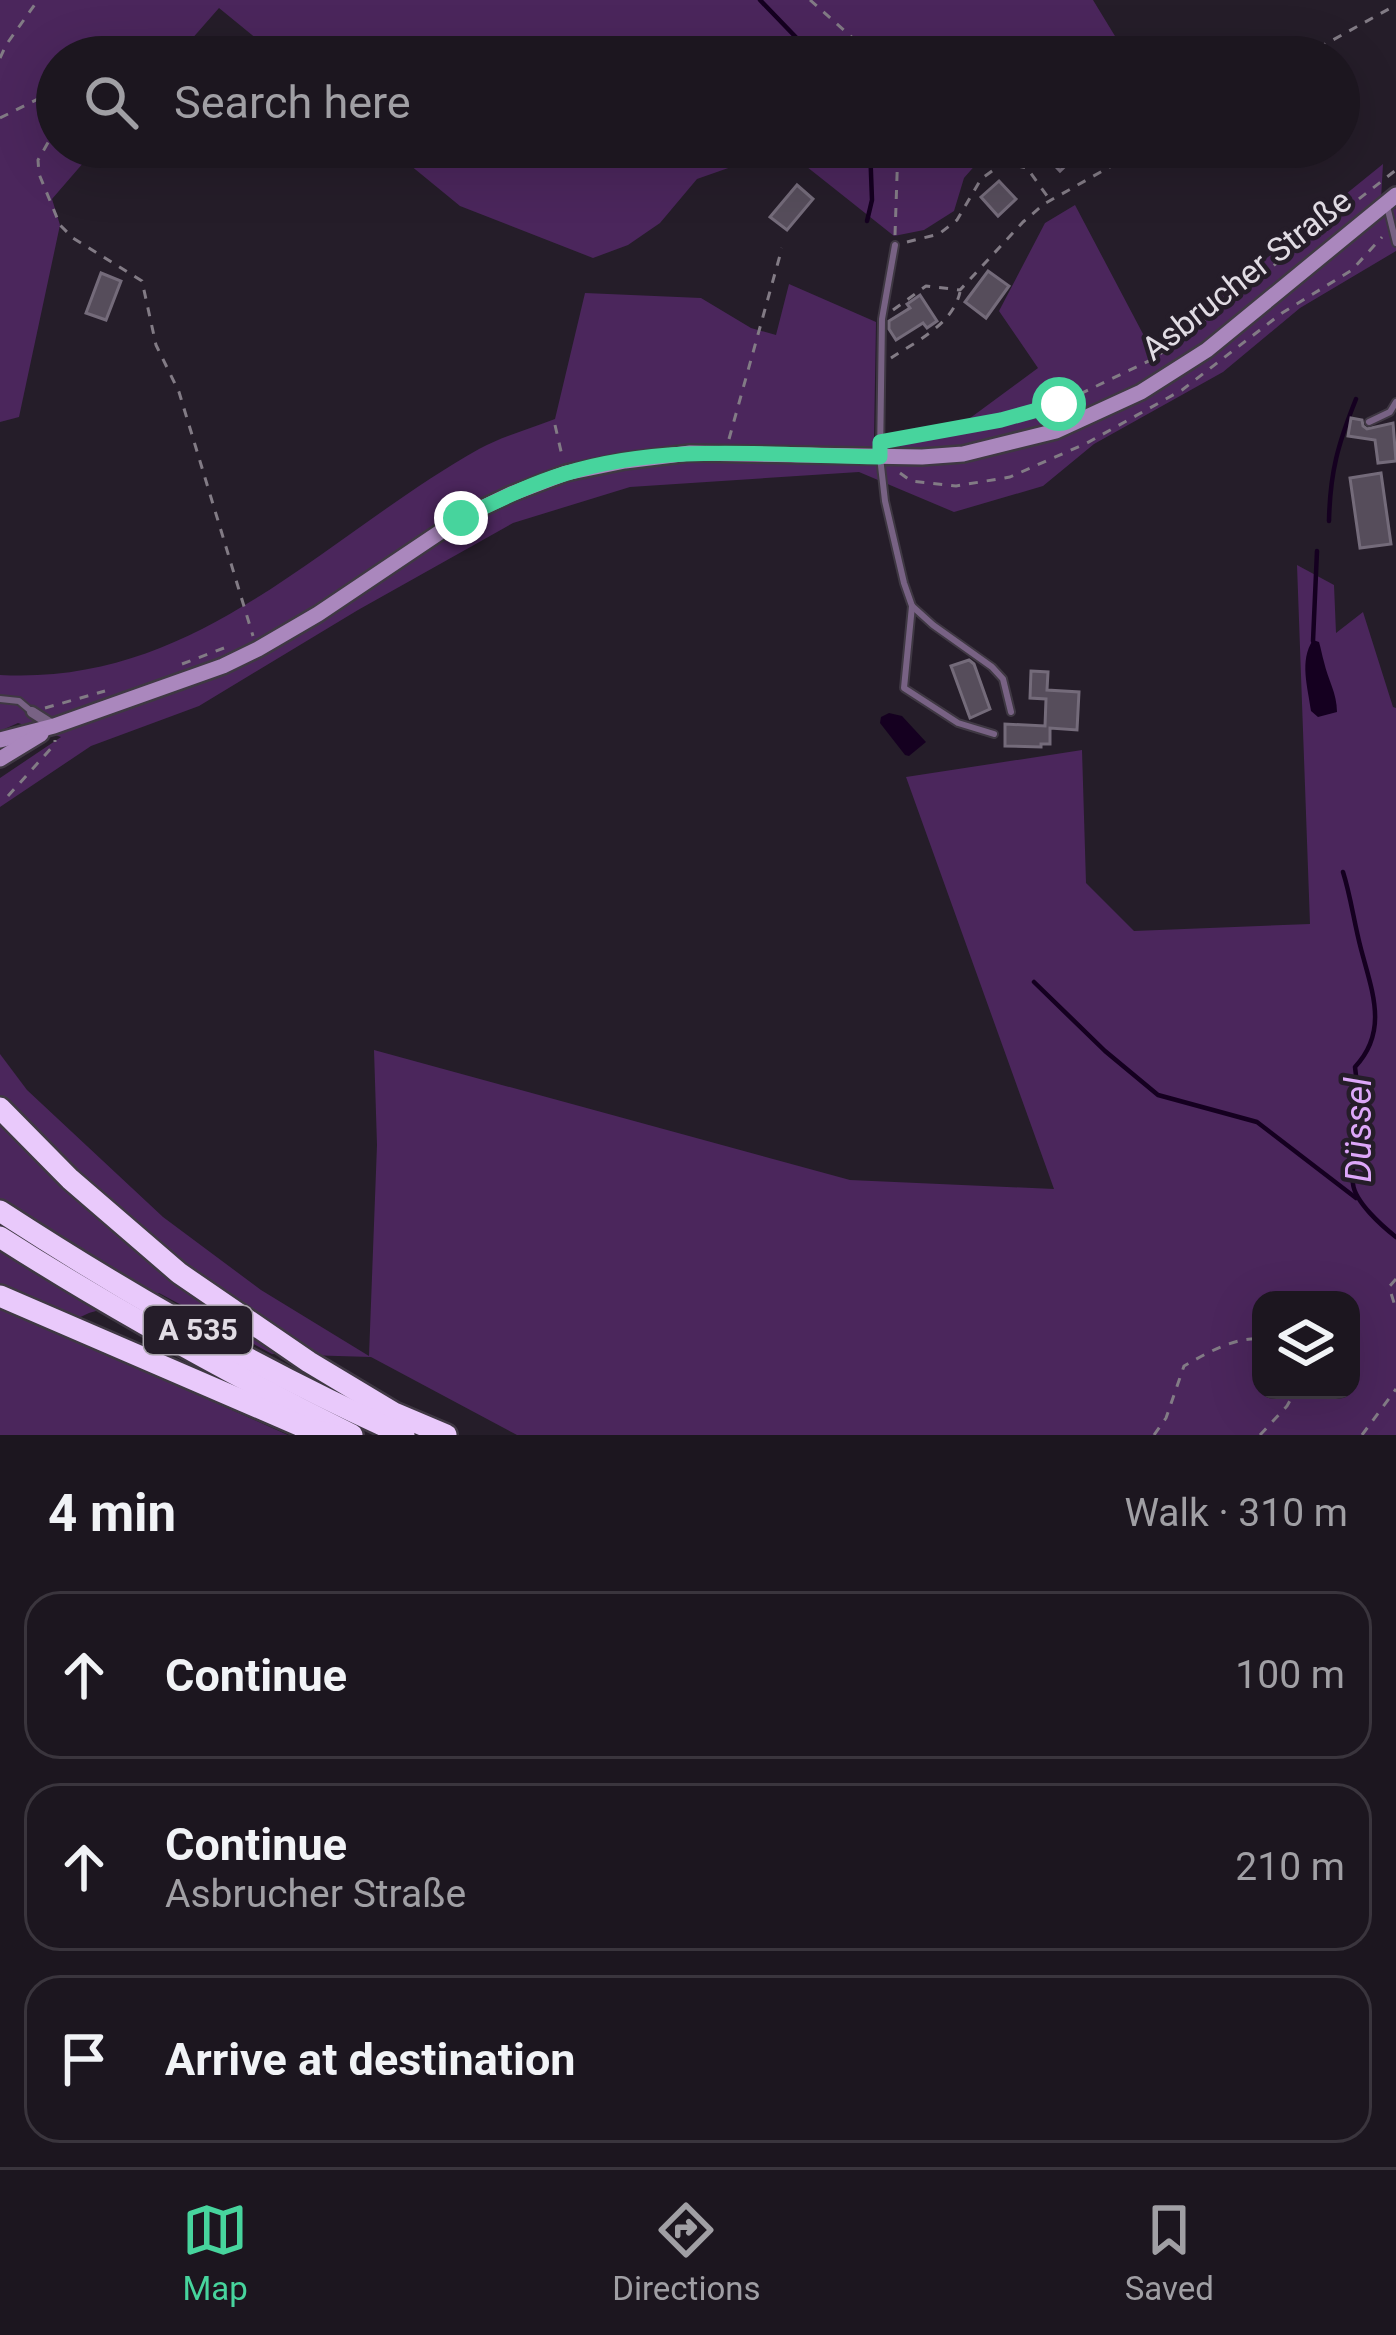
<!DOCTYPE html>
<meta charset="utf-8">
<style>
:root{--surface:#1c161f;--page:#251f28;--text:#f1f3f6;--muted:#a09fa4;--line:#3a353d;--accent:#47d49d}
body{margin:0;font-family:Roboto,sans-serif;background:var(--page);color:var(--text)}
.controls{position:absolute;right:36px;bottom:36px;display:grid;overflow:hidden;border-radius:24px;box-shadow:0 12px 48px #0002}
.controls button{width:108px;height:108px;display:grid;place-items:center;padding:0;border:0;border-bottom:3px solid var(--line);background:var(--surface);color:var(--text);font:60px sans-serif}
.stop{position:absolute;width:36px;height:36px;margin:-27px;border:9px solid #47d49d;border-radius:50%;background:#fff}
.stop.end{background:#47d49d;border-color:#fff;box-shadow:0 3px 12px #0008}
.list{margin:0;padding:0;list-style:none}
h2{display:flex;justify-content:space-between;align-items:center;height:156px;margin:0;padding:0 48px;font-size:51px}
h2 small{font-size:39px;font-weight:400;color:var(--muted)}
.list li{display:grid;grid-template-columns:78px 1fr auto;gap:36px;align-items:center;box-sizing:border-box;height:168px;margin:0 24px 24px;padding:0 24px;border:3px solid var(--line);border-radius:36px}
.list b{display:block;font-size:45px;white-space:nowrap}
.list p{margin:0;font-size:39px;white-space:nowrap;color:var(--muted)}
.list em{font-size:39px;font-style:normal;color:var(--muted)}
.icon{flex:none;width:66px;height:66px;fill:none;stroke:currentColor;stroke-width:2;stroke-linecap:round;stroke-linejoin:round}
.map{position:relative;flex:none;width:1396px;height:1435px;overflow:hidden}
.search{position:absolute;background:var(--surface);box-shadow:0 12px 48px #0002;left:36px;right:36px;top:36px;height:132px;display:flex;align-items:center;gap:30px;box-sizing:border-box;padding:0 42px;border-radius:66px;color:var(--muted);font-size:45px}
.sheet{height:732px;background:var(--surface)}
nav{display:flex;justify-content:space-around;align-items:center;box-sizing:border-box;height:168px;border-top:3px solid var(--line);background:var(--surface);font-size:33px;color:var(--muted)}
nav a{display:grid;justify-items:center;gap:6px}
nav .on{color:var(--accent)}
.map>svg:first-child{display:block}
.green{fill:#4b265c;fill-rule:evenodd}
.water{fill:#150020}
.lines{fill:none;stroke-linecap:round;stroke-linejoin:round}
.stream{stroke:#150020;stroke-width:4.5}
.building{fill:#564d5b;stroke:#746b7a;stroke-width:3}
.lane-casing{stroke:#3f3843;stroke-width:10}
.street-casing{stroke:#3f3843;stroke-width:15}
.secondary-casing{stroke:#3f3843;stroke-width:20}
.highway-casing{stroke:#3f3843;stroke-width:26}
.path{stroke:#827b85;stroke-width:3;stroke-dasharray:9 9;stroke-linecap:butt}
.lane{stroke:#786284;stroke-width:6}
.street{stroke:#786284;stroke-width:10}
.secondary{stroke:#aa87bd;stroke-width:15}
.highway{stroke:#e9c9fb;stroke-width:21}
.route{stroke:#47d49d;stroke-width:15}
.labels{text-anchor:middle;stroke-width:9;stroke-linejoin:round;paint-order:stroke}
.shield{fill:#251d29;stroke:#a9a3ac;stroke-width:3}
.shield-label{font-size:30px;font-weight:bold;fill:#e1dce4}
.street-label{font-size:33px;fill:#e1dce4;stroke:#251d29}
.water-label{font-size:36px;font-style:italic;fill:#dda7f9;stroke:#251d29}
</style>
<div class="map">
<svg width="1396" height="1435" viewBox="0 0 1396 1435">
<rect width="100%" height="100%" fill="#251d29"/>
<!-- green -->
<g class="green">
<path d="M0,0H1093L1118,41L1098,57H279L219,8L176,57H57V147H97L52,199L60,225L19,417L0,422Z"/>
<path d="M388,147H991L964,178L954,211L924,230L894,236L797,159L734,166L697,179L660,223L628,245L593,258L460,206Z"/>
<path d="M1383,164L1380,217L1396,208V251L1300,308L1223,372L1094,444L1043,486L954,512L859,472L630,487L513,523L358,610L199,706L91,746L0,807V778L61,737L18,723L0,731V675C197,686 321,538 479,449C502,436 530,429 555,419L585,293L701,298L751,328L776,335L789,284L876,322L874,437L962,424L1038,368L999,311L1045,223L1075,205L1152,351Z"/>
<path d="M1297,565L1334,585L1336,633L1363,612L1393,707L1396,708V1435H517L371,1357L272,1354L159,1293L89,1313L53,1330L288,1435H0V1054L27,1090L163,1217L261,1290L369,1356L377,1145L374,1050L850,1180L1054,1189L906,777L1082,750L1086,883L1134,931L1310,924ZM1261,1300H1351V1390H1261Z"/>
</g>
<!-- water -->
<g class="water">
<path d="M1313,640L1319,642C1321,649 1322,655 1324,662C1328,680 1337,693 1337,712L1318,717L1311,711C1308,687 1299,661 1313,640Z"/>
<path d="M889,713L902,716L926,742L909,756L905,755L880,723L881,717Z"/>
</g>
<g class="lines">
<!-- stream -->
<g class="stream">
<path d="M760,0L815,57"/>
<path d="M867,221L872,200L870,147"/>
<path d="M1329,521C1330,472 1338,444 1356,399"/>
<path d="M1313,641L1317,551"/>
<path d="M1343,872C1351,897 1354,923 1361,949C1372,991 1389,1031 1355,1067L1360,1110L1356,1119L1360,1136L1353,1144C1356,1158 1351,1170 1353,1184C1355,1202 1382,1226 1396,1237"/>
<path d="M1034,982L1105,1051L1158,1095L1257,1122L1356,1198"/>
</g>
</g>
<!-- building -->
<g class="building">
<path d="M1049,147H1085L1060,171L1043,153Z"/>
<path d="M999,181L1016,199L998,216L981,197Z"/>
<path d="M797,185L813,199L787,230L770,217Z"/>
<path d="M988,271L1009,286L986,318L965,302Z"/>
<path d="M101,273L121,281L106,320L86,313Z"/>
<path d="M920,295L937,321L927,328L923,323L896,340L889,329V321L910,308L907,304Z"/>
<path d="M1351,418L1362,420L1363,426L1367,429L1393,423L1396,461L1378,463L1375,440L1348,436Z"/>
<path d="M1381,473L1391,544L1360,548L1350,478Z"/>
<path d="M969,660L974,664L990,709L970,718L951,666Z"/>
<path d="M1031,671L1048,672L1047,690L1079,692L1077,730L1050,728V744H1041V747L1005,746V724L1045,726L1046,699L1030,698Z"/>
</g>
<g class="lines">
<defs>
<g id="lane">
<path d="M1387,206L1396,243"/>
<path d="M895,245L882,319L880,457L885,501L904,583L912,606L933,625L992,667L1003,679L1011,712"/>
<path d="M1369,422L1390,412L1396,402"/>
<path d="M912,606L904,688L958,723L994,734"/>
<path d="M0,699L19,701L32,712"/>
</g>
<path id="street" d="M32,712L54,726"/>
<g id="secondary">
<path d="M0,740L54,726L223,666L258,649L318,614L461,518L511,494L566,473L625,461L690,453L922,457L963,454L1056,431L1141,392L1207,350L1396,195"/>
<path d="M0,759L41,734"/>
</g>
<g id="highway">
<path d="M0,1108L70,1179L179,1273L309,1362L394,1413L446,1435"/>
<path d="M0,1211C129,1295 263,1372 404,1435"/>
<path d="M0,1237C114,1310 231,1374 352,1435"/>
<path d="M0,1296L308,1429L331,1434"/>
</g>
</defs>
<!-- lane casing -->
<use href="#lane" class="lane-casing"/>
<!-- street casing -->
<use href="#street" class="street-casing"/>
<!-- secondary casing -->
<use href="#secondary" class="secondary-casing"/>
<!-- highway casing -->
<use href="#highway" class="highway-casing"/>
<!-- path -->
<g class="path">
<path d="M810,0L874,57"/>
<path d="M1302,57L1396,5"/>
<path d="M0,58L6,45L38,0"/>
<path d="M0,118L48,94H57"/>
<path d="M57,127L38,160L39,174L60,225L73,238L142,281L156,345L179,392L253,636"/>
<path d="M895,235L898,147"/>
<path d="M907,242L939,234L957,220L981,179L1003,163L1027,168L1050,200"/>
<path d="M893,310L926,286L960,290L1023,222L1044,204L1145,147"/>
<path d="M891,358C917,341 953,324 960,292"/>
<path d="M555,425L563,460"/>
<path d="M729,439L782,248"/>
<path d="M888,440L1001,420L1059,404L1155,358L1396,170"/>
<path d="M900,473L911,481L956,486L1010,477L1087,443L1182,390L1282,313L1352,270L1382,237"/>
<path d="M182,664L224,648"/>
<path d="M45,708L105,691"/>
<path d="M8,796L55,744V740"/>
<path d="M1396,1279L1389,1287L1396,1309"/>
<path d="M1154,1435L1166,1418L1184,1366C1207,1353 1234,1337 1261,1339"/>
<path d="M1260,1435L1287,1406L1296,1390"/>
<path d="M1362,1435L1396,1389"/>
</g>
<!-- lane -->
<use href="#lane" class="lane"/>
<!-- street -->
<use href="#street" class="street"/>
<!-- secondary -->
<use href="#secondary" class="secondary"/>
<!-- highway -->
<use href="#highway" class="highway"/>
</g>
<g class="lines">
<!-- route -->
<path class="route" d="M461,518C495,502 528,485 564,474C666,442 774,456 880,457V442L1001,420L1059,404"/>
</g>
<g class="labels">
<!-- shield labels -->
<rect class="shield" x="144" y="1306" width="108" height="48" rx="9"/>
<g class="shield-label">
<text x="198" y="1340">A 535</text>
</g>
<!-- street labels -->
<g class="street-label">
<text transform="translate(1246 274) rotate(-38)" y="12">Asbrucher Straße</text>
</g>
<!-- water labels -->
<g class="water-label">
<text transform="translate(1358 1130) rotate(-90)" y="13">Düssel</text>
</g>
</g>
</svg>
<div class="controls">
<button><svg class="icon" aria-label="layers" viewBox="0 0 24 24"><path d="M12 4l9 5-9 5-9-5zM3 14l9 5 9-5"/></svg></button>
</div>
<div class="stop" style="left:1059px;top:404px"></div>
<div class="stop end" style="left:461px;top:518px"></div>
<div class="search"><svg class="icon" aria-label="search" viewBox="0 0 24 24"><circle cx="10" cy="10" r="6"/><path d="M15 15l6 6"/></svg>Search here</div>
</div>
<section class="sheet">
<h2>4 min<small>Walk · 310 m</small></h2>
<ul class="list">
<li><svg class="icon" aria-label="ahead" viewBox="0 0 24 24"><path d="M12 20V5M6 11l6-6 6 6"/></svg><div><b>Continue</b></div><em>100 m</em></li>
<li><svg class="icon" aria-label="ahead" viewBox="0 0 24 24"><path d="M12 20V5M6 11l6-6 6 6"/></svg><div><b>Continue</b><p>Asbrucher Straße</p></div><em>210 m</em></li>
<li><svg class="icon" aria-label="arrive" viewBox="0 0 24 24"><path d="M6 21V4h12l-3 4 3 4H6"/></svg><div><b>Arrive at destination</b></div></li>
</ul>
</section>
<nav>
<a class="on"><svg class="icon" aria-label="map" viewBox="0 0 24 24"><path d="M3 6l6-2 6 2 6-2v14l-6 2-6-2-6 2zM9 4v14M15 6v14"/></svg>Map</a>
<a><svg class="icon" aria-label="directions" viewBox="0 0 24 24"><path d="M12 3l9 9-9 9-9-9zM9 14v-3h6M13 9l2 2-2 2"/></svg>Directions</a>
<a><svg class="icon" aria-label="saved" viewBox="0 0 24 24"><path d="M7 4h10v16l-5-4-5 4z"/></svg>Saved</a>
</nav>
